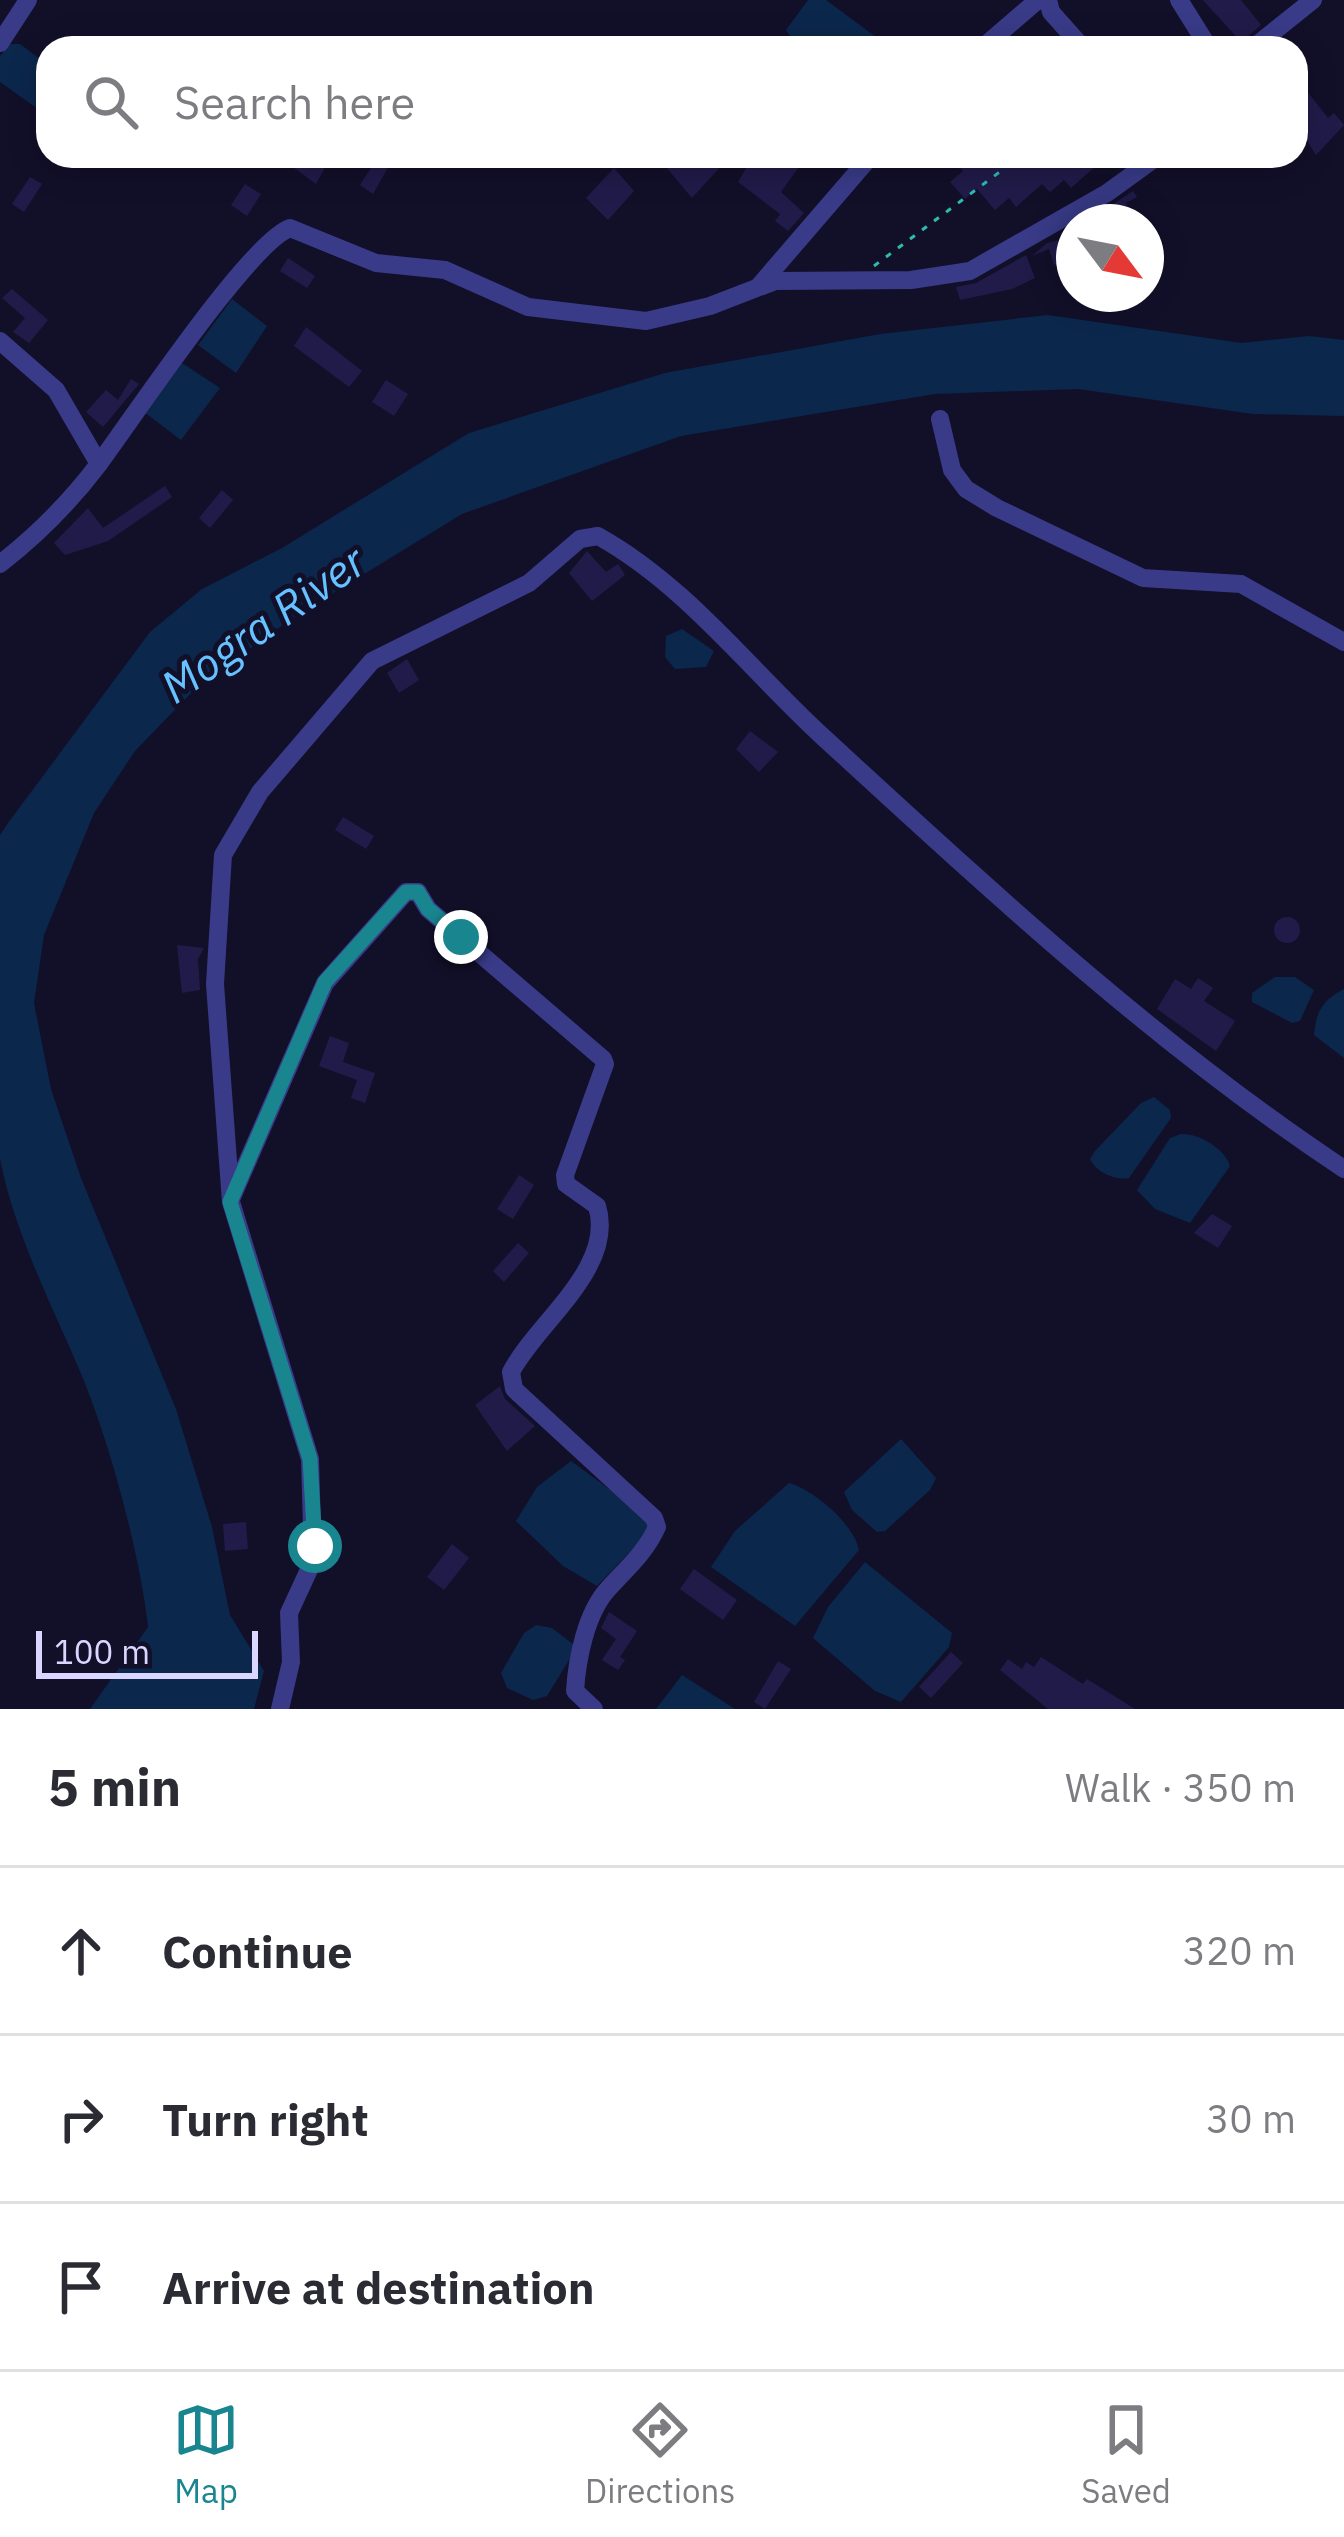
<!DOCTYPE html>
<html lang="en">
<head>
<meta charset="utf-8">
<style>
  body { margin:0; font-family:"IBM Plex Sans",sans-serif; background:#f7f7f7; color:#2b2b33 }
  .compass { position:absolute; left:1056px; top:204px; width:108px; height:108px; border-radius:50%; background:#fff; box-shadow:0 6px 30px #0003; rotate:122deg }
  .scale { position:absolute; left:36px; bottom:30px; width:222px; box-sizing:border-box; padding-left:12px; border:6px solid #d9d7ff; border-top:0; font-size:33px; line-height:42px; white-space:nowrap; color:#d9d7ff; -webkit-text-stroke:9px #120f29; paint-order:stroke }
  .stop { position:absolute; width:36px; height:36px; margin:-27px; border:9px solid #19868f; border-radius:50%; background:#fff }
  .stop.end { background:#19868f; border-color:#fff; box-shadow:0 3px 12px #0008 }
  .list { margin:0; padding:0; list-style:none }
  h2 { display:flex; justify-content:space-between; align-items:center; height:156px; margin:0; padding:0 48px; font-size:51px }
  h2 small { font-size:39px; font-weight:400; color:#7c7c81 }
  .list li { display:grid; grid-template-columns:78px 1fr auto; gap:36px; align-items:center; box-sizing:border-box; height:168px; padding:0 48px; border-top:3px solid #e1e1e2 }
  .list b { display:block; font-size:45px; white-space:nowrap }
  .list em { font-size:39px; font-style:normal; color:#7c7c81 }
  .icon { flex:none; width:66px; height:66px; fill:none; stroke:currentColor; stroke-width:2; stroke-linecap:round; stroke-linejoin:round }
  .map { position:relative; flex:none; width:1344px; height:1709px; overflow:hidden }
  .search { position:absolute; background:#fff; box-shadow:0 6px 30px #0003; left:36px; right:36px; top:36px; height:132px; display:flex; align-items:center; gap:30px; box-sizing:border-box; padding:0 42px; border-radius:36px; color:#7c7c81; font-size:45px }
  .sheet { height:660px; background:#fff }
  nav { display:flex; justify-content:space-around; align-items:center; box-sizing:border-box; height:168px; border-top:3px solid #e1e1e2; background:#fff; font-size:33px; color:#7c7c81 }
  nav a { display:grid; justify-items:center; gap:6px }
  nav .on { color:#19868f }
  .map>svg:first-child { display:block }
  .water { fill:#0b274c }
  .building { fill:#211b4a }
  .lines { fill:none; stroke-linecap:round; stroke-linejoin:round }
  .path { stroke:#2cbeac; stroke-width:3; stroke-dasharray:6 9; stroke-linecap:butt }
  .street { stroke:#393b89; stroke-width:18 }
  .route { stroke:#19868f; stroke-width:15 }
  .labels { text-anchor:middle; stroke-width:10; stroke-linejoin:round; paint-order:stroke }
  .water-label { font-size:45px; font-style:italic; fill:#65c1ff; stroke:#120f29 }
</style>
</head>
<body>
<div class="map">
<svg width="1344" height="1709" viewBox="0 0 1344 1709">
  <rect width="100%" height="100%" fill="#120f29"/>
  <g class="water">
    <path d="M808,0H826L876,37V48H798L786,30Z"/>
    <path d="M10,44H20L48,65V116L0,82V56Z"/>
    <path d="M232,299L267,326L236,373L198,345Z"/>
    <path d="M1048,315L1242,343L1309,336L1344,340V416L1253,414L1078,389L935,394L681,436L462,514L291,619L198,686L135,751L94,813L44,935L34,1003L51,1089L81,1178L176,1409L212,1527L230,1615L264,1671L254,1709H90L148,1627C140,1554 110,1444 82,1376C52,1305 15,1235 0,1159V835L8,823L150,632L202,589L282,548L469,433L665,373L880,334Z"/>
    <path d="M182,363L220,388L181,440L144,412Z"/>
    <path d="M682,629L714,651L706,667L675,669L665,657L666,636Z"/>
    <path d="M1275,977H1295L1314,990L1300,1021L1292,1023L1252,1002V993Z"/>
    <path d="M1344,989V1058L1314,1035C1316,1011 1323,1000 1344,989Z"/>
    <path d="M1154,1097L1170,1110L1171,1118L1129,1178C1115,1181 1096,1172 1090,1159L1095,1151L1141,1103Z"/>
    <path d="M1181,1134C1199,1133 1225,1149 1230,1166L1190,1223L1155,1209L1137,1190L1170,1138Z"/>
    <path d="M901,1439L936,1478L930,1490L885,1531L877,1532L852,1510L844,1492Z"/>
    <path d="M571,1461L639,1511L651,1530L597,1586L563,1566L516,1521L537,1487Z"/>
    <path d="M789,1483C814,1490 853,1523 859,1550L795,1626L711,1567L735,1531Z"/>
    <path d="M865,1562L952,1633L949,1647L901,1702L875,1691L813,1638L828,1607Z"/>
    <path d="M536,1625L552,1628L577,1647L547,1696L533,1700L507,1688L501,1673L524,1633Z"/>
    <path d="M682,1675L735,1709H656Z"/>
  </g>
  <g class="building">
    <path d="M1203,0H1241L1261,25L1241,42Z"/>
    <path d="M1296,77L1328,118L1334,113L1344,125L1316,155L1302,133L1296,139Z"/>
    <path d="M278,156H331L316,184Z"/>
    <path d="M677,156H715L722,165L692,198L666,167Z"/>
    <path d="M753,156L778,165L784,156L803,161L781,192L804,213L788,231L775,221L780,214L738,182Z"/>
    <path d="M951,156H1089L1097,165L1071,188L1064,180L1050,192L1042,184L1016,207L1009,198L995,210L977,189L965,199L950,182L963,171Z"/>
    <path d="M378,157L390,164L373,194L360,185Z"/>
    <path d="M614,168L634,191L608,220L586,198Z"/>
    <path d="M30,177L42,184L24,212L12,204Z"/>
    <path d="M245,184L261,194L247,216L231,205Z"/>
    <path d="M1133,191L1137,197L1126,203L1138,222H1096L1093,217Z"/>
    <path d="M1068,238L1072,250L1062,253L1065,261L1054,265L1049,249L1032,256L1047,243Z"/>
    <path d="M1026,255L1035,278L1012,289L960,300L956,287L976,283Z"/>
    <path d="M288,258L315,276L307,288L280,271Z"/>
    <path d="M12,289L48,320L29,343L13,332L25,318L2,298Z"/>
    <path d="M306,327L362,371L349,387L294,346Z"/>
    <path d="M131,379L139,384L103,427L86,412L106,390L118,400Z"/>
    <path d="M386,380L408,394L394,416L372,402Z"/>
    <path d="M165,486L172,497L108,541L65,555L54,543L88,508L103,528Z"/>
    <path d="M222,490L233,500L210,528L199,518Z"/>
    <path d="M587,551L606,572L618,564L625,575L592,601L569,573Z"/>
    <path d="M407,659L419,680L399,693L387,673Z"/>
    <path d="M750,731L778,752L759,772L736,749Z"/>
    <path d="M343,817L374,836L366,849L335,830Z"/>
    <circle cx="1287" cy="930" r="13"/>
    <path d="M177,945L204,948L198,959L200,990L182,993Z"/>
    <path d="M1198,978L1213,988L1204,1001L1235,1021L1216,1051L1157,1009L1175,979L1191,989Z"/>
    <path d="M330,1036L349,1043L343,1062L375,1073L365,1103L351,1098L357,1080L319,1066Z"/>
    <path d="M519,1175L534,1185L513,1219L497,1209Z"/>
    <path d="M1212,1214L1232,1226L1218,1248L1194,1233Z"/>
    <path d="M518,1243L529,1253L504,1282L493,1271Z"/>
    <path d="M500,1386L505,1399L535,1426L507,1451L475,1405Z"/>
    <path d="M246,1522L248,1549L225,1551L223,1524Z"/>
    <path d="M452,1544L469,1558L444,1590L427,1577Z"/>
    <path d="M694,1569L737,1600L723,1620L680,1589Z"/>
    <path d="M609,1612L637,1631L620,1657L625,1660L618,1670L602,1660L616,1639L601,1628Z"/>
    <path d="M951,1652L963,1663L931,1698L919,1687Z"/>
    <path d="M1041,1657L1083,1684L1087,1679L1135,1709H1048L1000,1670L1008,1659L1022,1669L1026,1662L1034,1667Z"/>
    <path d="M778,1661L791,1669L765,1709L754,1702Z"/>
  </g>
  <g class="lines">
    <path class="path" d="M874,266L1021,156"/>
    <g class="street">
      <path d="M1048,0L1051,12L1083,48"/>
      <path d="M1179,0L1209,48"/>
      <path d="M0,43L28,0"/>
      <path d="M982,48L1038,0"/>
      <path d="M1253,48L1313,0"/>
      <path d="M759,286L871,156"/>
      <path d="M0,341L56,390L99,464"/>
      <path d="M940,419L952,470L966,489L997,508L1143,578L1241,584L1344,642"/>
      <path d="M0,564C37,535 70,502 98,465C131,421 249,243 290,228L376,263L445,270L528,307L646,321L710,306L775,281L911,280L970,271L1107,193L1158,156"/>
      <path d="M232,1197L325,983L406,892H418L428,909L603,1059L605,1064L565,1175L566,1184L597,1206C616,1268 537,1322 511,1372L514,1389L654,1518L657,1527C646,1552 626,1569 608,1589C586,1613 577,1659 575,1691L594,1709"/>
      <path d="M280,1709L291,1662L289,1613L313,1561L310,1459L231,1202L215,984L223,855L260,792L372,661L529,583L580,539L598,536C686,585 749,669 822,736C989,889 1155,1044 1344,1169"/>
    </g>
  </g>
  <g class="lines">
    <path class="route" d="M315,1546L310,1459L230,1202L325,982L406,892H418L428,909L461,937"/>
  </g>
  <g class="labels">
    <g class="water-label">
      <text transform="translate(263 624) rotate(-35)" y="16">Mogra River</text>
    </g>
  </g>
</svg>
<svg class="compass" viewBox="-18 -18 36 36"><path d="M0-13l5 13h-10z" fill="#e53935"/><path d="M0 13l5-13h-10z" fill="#7c7c81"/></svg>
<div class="scale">100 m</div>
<div class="stop" style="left:315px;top:1546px"></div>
<div class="stop end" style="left:461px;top:937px"></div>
<div class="search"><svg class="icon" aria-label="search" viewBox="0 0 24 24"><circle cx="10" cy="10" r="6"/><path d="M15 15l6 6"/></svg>Search here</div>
</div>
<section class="sheet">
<h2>5 min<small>Walk · 350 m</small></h2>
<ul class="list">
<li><svg class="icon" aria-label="ahead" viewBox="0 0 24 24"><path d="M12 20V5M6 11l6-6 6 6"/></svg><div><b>Continue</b></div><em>320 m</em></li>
<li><svg class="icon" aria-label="right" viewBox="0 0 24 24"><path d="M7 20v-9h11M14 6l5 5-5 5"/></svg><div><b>Turn right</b></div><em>30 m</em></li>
<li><svg class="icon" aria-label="arrive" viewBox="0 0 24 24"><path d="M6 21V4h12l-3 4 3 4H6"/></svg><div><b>Arrive at destination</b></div></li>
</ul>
</section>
<nav>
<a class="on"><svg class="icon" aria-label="map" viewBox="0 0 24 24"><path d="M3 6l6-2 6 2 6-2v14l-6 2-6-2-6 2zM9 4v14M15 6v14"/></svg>Map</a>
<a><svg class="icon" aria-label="directions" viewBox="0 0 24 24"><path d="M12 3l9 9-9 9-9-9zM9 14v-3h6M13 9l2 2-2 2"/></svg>Directions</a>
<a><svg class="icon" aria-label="saved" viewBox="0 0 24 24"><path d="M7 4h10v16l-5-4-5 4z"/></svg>Saved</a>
</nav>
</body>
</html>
